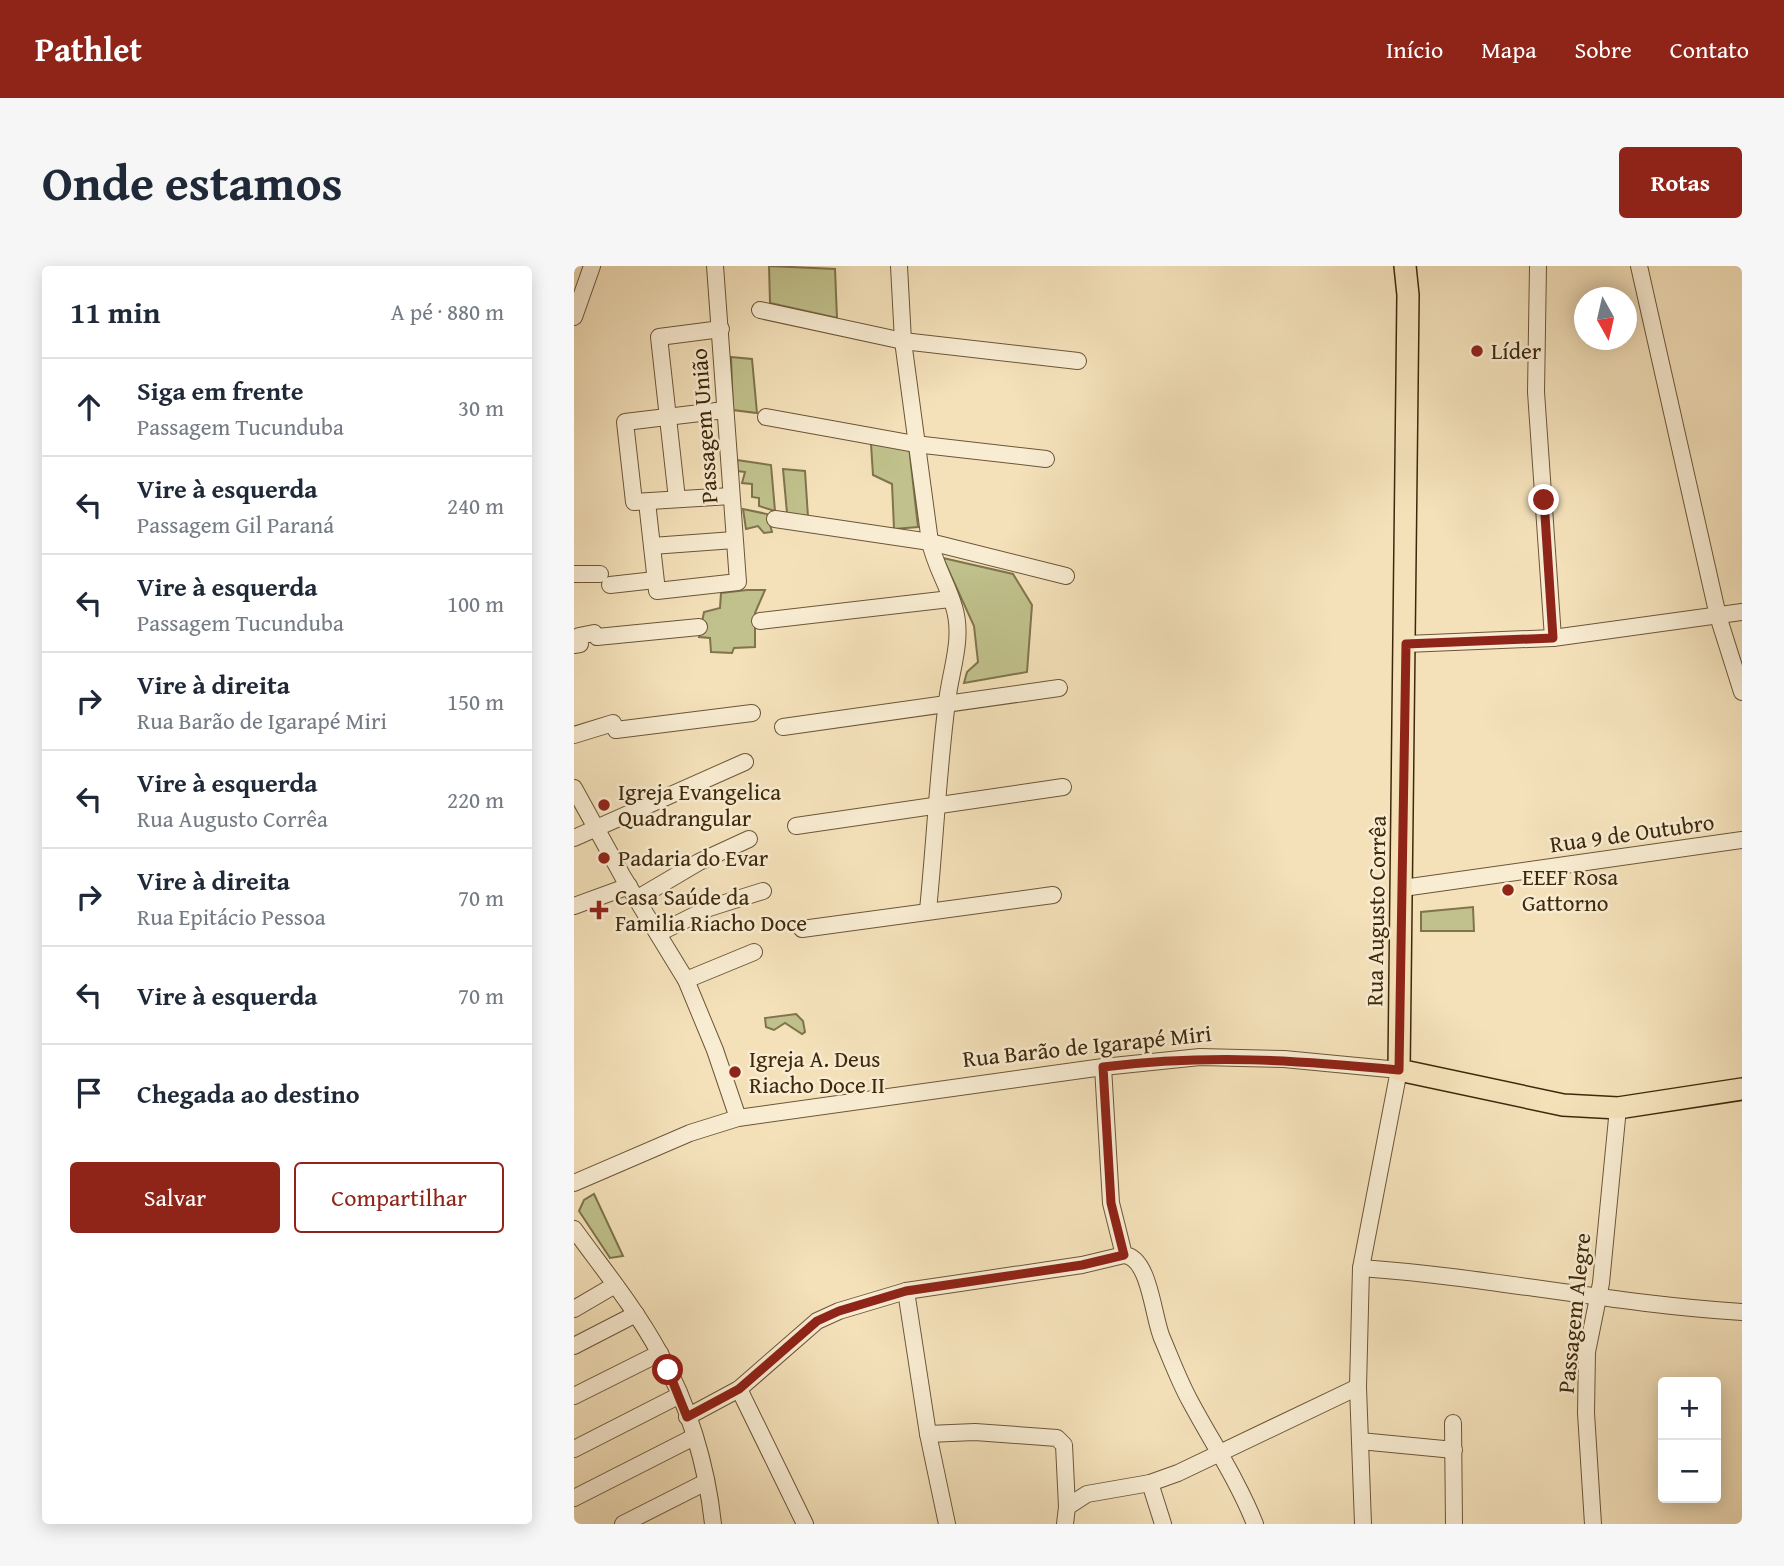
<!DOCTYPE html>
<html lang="pt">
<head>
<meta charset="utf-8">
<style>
  body { margin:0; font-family:"Gentium Book Plus",serif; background:#f6f6f7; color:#1f2937 }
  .controls { position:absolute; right:21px; bottom:21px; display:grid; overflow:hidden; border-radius:7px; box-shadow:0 4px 18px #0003 }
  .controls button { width:63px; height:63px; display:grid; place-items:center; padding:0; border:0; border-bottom:2px solid #e0e1e3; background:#fff; color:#1f2937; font:35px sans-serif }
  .compass { position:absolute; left:1000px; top:21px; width:63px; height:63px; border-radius:50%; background:#fff; box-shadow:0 4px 18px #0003; rotate:172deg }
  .stop { position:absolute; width:21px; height:21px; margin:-16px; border:5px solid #8f2418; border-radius:50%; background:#fff }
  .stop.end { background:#8f2418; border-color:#fff; box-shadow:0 2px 7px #0008 }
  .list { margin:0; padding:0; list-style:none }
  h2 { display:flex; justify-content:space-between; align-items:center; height:91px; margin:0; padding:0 28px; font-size:30px }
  h2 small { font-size:23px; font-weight:400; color:#747a83 }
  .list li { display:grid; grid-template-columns:46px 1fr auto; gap:21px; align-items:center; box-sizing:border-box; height:98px; padding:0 28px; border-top:2px solid #e0e1e3 }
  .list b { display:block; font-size:26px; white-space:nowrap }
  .list p { margin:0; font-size:23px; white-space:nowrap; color:#747a83 }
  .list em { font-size:23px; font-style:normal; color:#747a83 }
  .actions { display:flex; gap:14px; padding:21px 28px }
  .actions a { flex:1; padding:16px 0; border:2px solid #8f2418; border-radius:7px; text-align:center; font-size:24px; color:#8f2418 }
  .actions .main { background:#8f2418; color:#fff }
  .icon { flex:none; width:38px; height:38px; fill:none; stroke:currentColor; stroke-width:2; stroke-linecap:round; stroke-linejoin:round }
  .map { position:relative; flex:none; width:1168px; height:1258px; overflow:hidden; border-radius:7px }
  header { display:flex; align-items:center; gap:42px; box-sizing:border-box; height:98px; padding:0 35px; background:#8f2418; color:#fff }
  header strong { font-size:33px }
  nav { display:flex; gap:38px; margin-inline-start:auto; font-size:24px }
  .intro { display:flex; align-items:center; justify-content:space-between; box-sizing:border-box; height:168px; padding:0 42px }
  h1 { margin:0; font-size:49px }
  .button { padding:18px 32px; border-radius:7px; background:#8f2418; color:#fff; font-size:24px; font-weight:700 }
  main { display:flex; gap:42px; padding:0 42px }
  aside { flex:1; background:#fff; border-radius:7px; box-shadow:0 4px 18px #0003 }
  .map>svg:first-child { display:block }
  .green { fill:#c0c18c; stroke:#7f744c; stroke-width:2 }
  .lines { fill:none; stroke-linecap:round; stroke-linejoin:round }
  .minor-casing { stroke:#6c5637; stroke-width:18 }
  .major-casing { stroke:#3e280b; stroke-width:24 }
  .minor { stroke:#f8ecd2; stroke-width:16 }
  .major { stroke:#f4e1ba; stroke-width:21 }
  .route { stroke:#8f2418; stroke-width:9 }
  .poi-dot { fill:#8f2418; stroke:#f8ecd2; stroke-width:2.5 }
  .labels { text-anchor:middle; stroke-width:5; stroke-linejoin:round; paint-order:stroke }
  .poi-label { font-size:23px; fill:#3e280b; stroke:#f8ecd2; text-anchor:start }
  .street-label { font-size:23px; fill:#3e280b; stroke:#f8ecd2 }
</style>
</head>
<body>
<header>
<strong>Pathlet</strong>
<nav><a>Início</a><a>Mapa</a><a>Sobre</a><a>Contato</a></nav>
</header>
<div class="intro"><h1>Onde estamos</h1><a class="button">Rotas</a></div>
<main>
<aside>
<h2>11 min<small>A pé · 880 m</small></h2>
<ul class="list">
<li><svg class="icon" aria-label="ahead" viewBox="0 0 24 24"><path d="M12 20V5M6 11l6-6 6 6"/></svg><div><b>Siga em frente</b><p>Passagem Tucunduba</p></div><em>30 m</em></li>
<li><svg class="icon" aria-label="left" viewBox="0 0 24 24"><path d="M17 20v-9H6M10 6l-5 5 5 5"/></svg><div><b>Vire à esquerda</b><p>Passagem Gil Paraná</p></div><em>240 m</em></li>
<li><svg class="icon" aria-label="left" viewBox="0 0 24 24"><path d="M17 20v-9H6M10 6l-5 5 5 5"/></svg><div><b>Vire à esquerda</b><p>Passagem Tucunduba</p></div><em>100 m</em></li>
<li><svg class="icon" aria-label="right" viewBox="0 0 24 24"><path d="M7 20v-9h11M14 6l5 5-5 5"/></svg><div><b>Vire à direita</b><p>Rua Barão de Igarapé Miri</p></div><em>150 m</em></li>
<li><svg class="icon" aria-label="left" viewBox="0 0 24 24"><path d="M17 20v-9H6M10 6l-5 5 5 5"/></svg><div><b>Vire à esquerda</b><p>Rua Augusto Corrêa</p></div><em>220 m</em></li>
<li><svg class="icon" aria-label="right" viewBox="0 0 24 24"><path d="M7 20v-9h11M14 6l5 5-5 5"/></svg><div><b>Vire à direita</b><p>Rua Epitácio Pessoa</p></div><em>70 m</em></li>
<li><svg class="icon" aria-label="left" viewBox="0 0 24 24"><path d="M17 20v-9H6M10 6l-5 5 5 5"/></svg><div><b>Vire à esquerda</b></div><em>70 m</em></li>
<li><svg class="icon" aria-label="arrive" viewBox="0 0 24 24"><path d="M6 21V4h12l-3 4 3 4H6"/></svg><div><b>Chegada ao destino</b></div></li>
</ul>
<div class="actions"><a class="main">Salvar</a><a>Compartilhar</a></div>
</aside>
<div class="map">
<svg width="1168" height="1258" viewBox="0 0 1168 1258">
  <rect width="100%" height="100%" fill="#f4e1ba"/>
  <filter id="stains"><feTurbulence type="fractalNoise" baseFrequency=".00286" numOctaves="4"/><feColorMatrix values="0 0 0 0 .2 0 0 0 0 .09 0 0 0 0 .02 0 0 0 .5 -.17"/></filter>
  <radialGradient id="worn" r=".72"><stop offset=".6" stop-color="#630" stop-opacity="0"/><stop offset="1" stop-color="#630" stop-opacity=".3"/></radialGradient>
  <g class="green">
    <path d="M195,0L261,3L263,52L196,37Z"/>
    <path d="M157,91L178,93L183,147L159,144Z"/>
    <path d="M297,178L335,181L344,261L320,263L318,218L299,209Z"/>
    <path d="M163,194L197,199L201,245L185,240V232L178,231V218L168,217L171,206L164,205Z"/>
    <path d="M209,203L231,205L234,251L213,247Z"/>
    <path d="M169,243L193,248L198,266L190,267L184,260L172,263Z"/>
    <path d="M369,292L439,308L458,339L453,406L390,417L393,406L404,396L400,360Z"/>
    <path d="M173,324H191L181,347V381L160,382L158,387L137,386L136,372L125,371L130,346L146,342L147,327Z"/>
    <path d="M899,641L900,665H847V646Z"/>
    <path d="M222,748L229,755L231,766L228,768L211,757L200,764L192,761L191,752Z"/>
    <path d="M20,928L49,990L36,992L5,945L10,934Z"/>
  </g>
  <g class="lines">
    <defs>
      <g id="minor">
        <path d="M325,0L329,75L356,276C361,300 374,319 380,341C390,373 376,406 373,436C364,505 361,575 354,644"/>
        <path d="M964,0L962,126L979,372"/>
        <path d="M1065,0L1144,350L1168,426"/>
        <path d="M186,44L329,75L504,95"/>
        <path d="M0,51L18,0"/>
        <path d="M151,144L51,156L60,236L157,230"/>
        <path d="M192,151L341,178L472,193"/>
        <path d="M103,233L85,71L147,63"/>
        <path d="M73,236L83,325L164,316L141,0"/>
        <path d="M201,253L356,276L492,310"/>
        <path d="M78,280L160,274"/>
        <path d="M0,308H26"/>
        <path d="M36,319L81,314"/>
        <path d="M186,355L376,333"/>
        <path d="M832,378L979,372L1168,346"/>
        <path d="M0,379L6,378L5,370L20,367L23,371L125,361"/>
        <path d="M209,461L485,422"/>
        <path d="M0,469L39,457L42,464L178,447"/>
        <path d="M0,522L49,611L112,714L141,784L164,852"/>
        <path d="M222,560L489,521"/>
        <path d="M0,572L171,496"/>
        <path d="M829,622L1168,574"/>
        <path d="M64,632L125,596L175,573"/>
        <path d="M0,640L55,620"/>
        <path d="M228,663L479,629"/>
        <path d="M85,667L135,642L189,625"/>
        <path d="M112,714L180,686"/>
        <path d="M529,801L537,937L550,989C576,991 579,1052 588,1072C597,1093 605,1115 616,1135C638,1176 664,1215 681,1258"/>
        <path d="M0,917L116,867L164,852L529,801L626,791L710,793L825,804L787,1002L784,1121L789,1258"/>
        <path d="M0,963C29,1003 61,1042 85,1086C114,1136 133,1200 139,1258"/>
        <path d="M787,1002C915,1011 1040,1038 1168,1046"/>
        <path d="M332,1025L354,1168L373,1258"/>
        <path d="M0,1043L41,1019"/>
        <path d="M0,1080L62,1048"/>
        <path d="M165,1123L231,1258"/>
        <path d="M0,1130L86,1087"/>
        <path d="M113,1151L165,1123L243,1055L265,1045L332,1025L508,999L550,989"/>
        <path d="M879,1157L880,1258"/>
        <path d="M354,1168L401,1166L483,1172L490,1179L493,1241"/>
        <path d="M786,1175L880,1184"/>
        <path d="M0,1183L104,1130"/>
        <path d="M576,1217L589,1258"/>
        <path d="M0,1232L120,1171"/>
        <path d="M49,1258L132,1216"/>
        <path d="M491,1258L493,1241L513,1228L576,1217L604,1207L784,1121"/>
        <path d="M1019,1258L1012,1147L1013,1086L1027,1017L1044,842"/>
      </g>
      <path id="major" d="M831,0L834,29L825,804L989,839L1044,842L1168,823"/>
    </defs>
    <use href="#minor" class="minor-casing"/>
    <use href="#major" class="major-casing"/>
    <use href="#minor" class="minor"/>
    <use href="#major" class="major"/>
  </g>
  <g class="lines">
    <path class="route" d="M94,1104L113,1151L165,1123L243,1055L265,1045L332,1025L508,999L550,989L537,937L529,801C635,788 720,794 825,804L832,378L979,372L970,234"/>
  </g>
  <g class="poi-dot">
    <circle cx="903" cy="85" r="7"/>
    <circle cx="30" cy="539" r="7"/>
    <circle cx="30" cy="592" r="7"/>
    <circle cx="934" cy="624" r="7"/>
    <path d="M21.5 633.5h7v7h7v7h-7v7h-7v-7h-7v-7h7z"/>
    <circle cx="161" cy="806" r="7"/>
  </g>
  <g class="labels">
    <g class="poi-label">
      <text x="917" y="93">Líder</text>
      <text x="44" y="534">Igreja Evangelica<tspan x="44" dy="26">Quadrangular</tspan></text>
      <text x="44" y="600">Padaria do Evar</text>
      <text x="948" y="619">EEEF Rosa<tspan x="948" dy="26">Gattorno</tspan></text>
      <text x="41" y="639">Casa Saúde da<tspan x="41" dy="26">Familia Riacho Doce</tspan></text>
      <text x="175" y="801">Igreja A. Deus<tspan x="175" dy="26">Riacho Doce II</tspan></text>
    </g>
    <g class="street-label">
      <text transform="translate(130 160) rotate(-94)" y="8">Passagem União</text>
      <text transform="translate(1058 567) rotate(-8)" y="8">Rua 9 de Outubro</text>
      <text transform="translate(802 645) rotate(-89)" y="8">Rua Augusto Corrêa</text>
      <text transform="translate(513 780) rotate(-6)" y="8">Rua Barão de Igarapé Miri</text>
      <text transform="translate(1000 1047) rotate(-84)" y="8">Passagem Alegre</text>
    </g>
  </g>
  <rect width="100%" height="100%" filter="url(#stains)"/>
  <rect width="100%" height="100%" fill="url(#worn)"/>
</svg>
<div class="controls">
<button>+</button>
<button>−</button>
</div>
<svg class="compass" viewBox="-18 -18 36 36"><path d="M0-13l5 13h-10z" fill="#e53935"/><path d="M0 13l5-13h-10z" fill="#747a83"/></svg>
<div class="stop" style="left:94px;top:1104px"></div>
<div class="stop end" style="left:970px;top:234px"></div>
</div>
</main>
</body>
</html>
